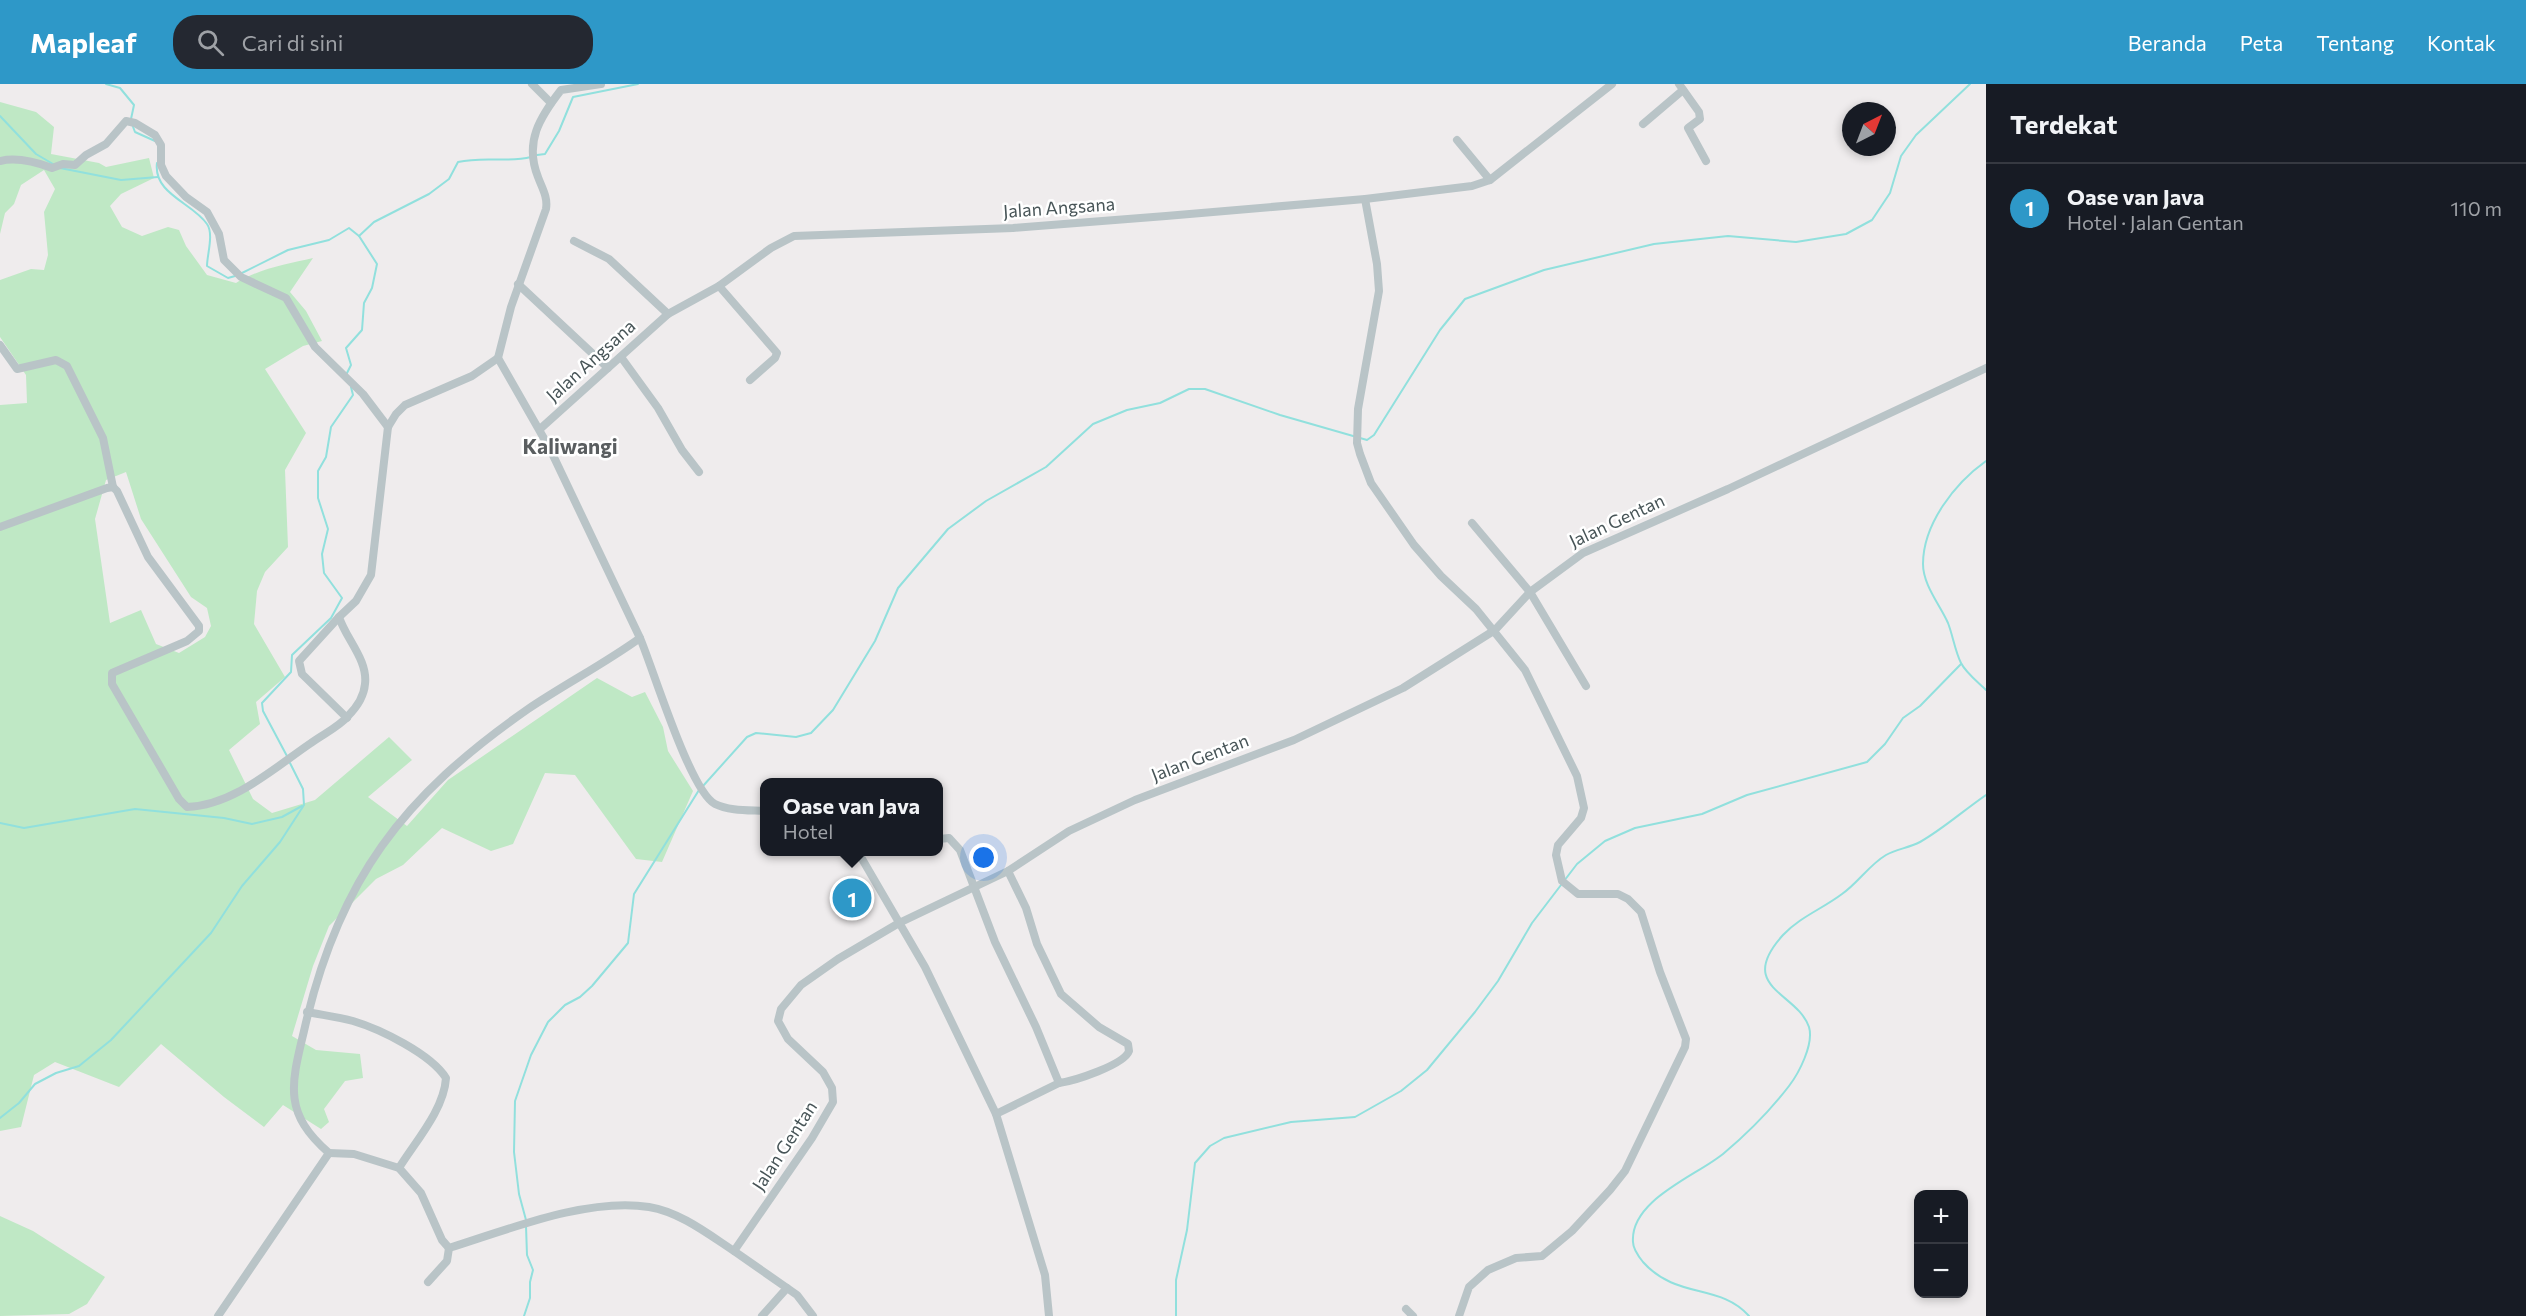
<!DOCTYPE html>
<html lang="id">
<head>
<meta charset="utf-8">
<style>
  body { margin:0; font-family:Commissioner,sans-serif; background:#242831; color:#f1f3f6 }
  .controls { position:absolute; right:18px; bottom:18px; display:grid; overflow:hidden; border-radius:12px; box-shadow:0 3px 9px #0003 }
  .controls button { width:54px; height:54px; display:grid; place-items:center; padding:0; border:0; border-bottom:2px solid #363941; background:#171b24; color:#f1f3f6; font:30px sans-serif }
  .compass { position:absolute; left:1842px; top:18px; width:54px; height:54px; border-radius:50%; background:#171b24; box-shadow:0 3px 9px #0003; rotate:42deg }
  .you { position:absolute; left:984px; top:774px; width:21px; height:21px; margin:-15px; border:4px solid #fff; border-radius:50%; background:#1a73e8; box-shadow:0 0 0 9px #1a73e833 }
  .badge { display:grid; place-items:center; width:39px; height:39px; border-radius:50%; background:#2e98c8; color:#fff; font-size:20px; font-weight:700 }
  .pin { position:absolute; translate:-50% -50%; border:3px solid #fff; box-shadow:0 2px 6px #0006 }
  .popup { position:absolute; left:760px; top:694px; width:183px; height:78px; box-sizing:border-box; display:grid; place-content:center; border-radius:12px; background:#171b24; filter:drop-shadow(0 2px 4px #0005); font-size:20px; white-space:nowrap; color:#9ea1a6 }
  .popup b { font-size:22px; color:#f1f3f6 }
  .popup::after { content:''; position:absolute; left:50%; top:100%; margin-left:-12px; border:12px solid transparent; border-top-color:#171b24 }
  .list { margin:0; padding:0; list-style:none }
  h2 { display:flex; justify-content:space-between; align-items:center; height:78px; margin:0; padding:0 24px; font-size:26px }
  h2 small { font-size:20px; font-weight:400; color:#9ea1a6 }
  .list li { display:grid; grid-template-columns:39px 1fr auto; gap:18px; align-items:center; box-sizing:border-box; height:90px; padding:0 24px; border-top:2px solid #363941 }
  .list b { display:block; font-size:22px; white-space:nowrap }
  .list p { margin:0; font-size:20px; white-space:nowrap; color:#9ea1a6 }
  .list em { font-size:20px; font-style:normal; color:#9ea1a6 }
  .icon { flex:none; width:33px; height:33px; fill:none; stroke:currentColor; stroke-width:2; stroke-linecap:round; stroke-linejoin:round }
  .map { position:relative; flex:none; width:1986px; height:1232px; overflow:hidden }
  header { display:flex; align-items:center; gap:36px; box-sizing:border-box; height:84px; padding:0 30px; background:#2e98c8; color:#fff }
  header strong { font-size:28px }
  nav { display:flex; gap:33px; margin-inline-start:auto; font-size:21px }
  .search { width:420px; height:54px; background:#242831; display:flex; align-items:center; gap:15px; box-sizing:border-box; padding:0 21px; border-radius:24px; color:#9ea1a6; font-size:22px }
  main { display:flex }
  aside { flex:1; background:#171b24 }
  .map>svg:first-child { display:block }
  .green { fill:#bfe8c5; fill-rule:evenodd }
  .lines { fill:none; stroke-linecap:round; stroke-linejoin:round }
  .stream { stroke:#91e0dd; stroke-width:2 }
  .minor { stroke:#b9c4c7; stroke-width:8 }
  .labels { text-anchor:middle; stroke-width:5; stroke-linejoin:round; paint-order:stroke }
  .street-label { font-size:18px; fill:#475457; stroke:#fff }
  .quarter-label { font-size:21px; font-weight:bold; fill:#5a5e60; stroke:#fff }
</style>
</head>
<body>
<header>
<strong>Mapleaf</strong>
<div class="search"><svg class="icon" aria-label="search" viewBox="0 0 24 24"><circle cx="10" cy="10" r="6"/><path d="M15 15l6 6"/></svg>Cari di sini</div>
<nav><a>Beranda</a><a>Peta</a><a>Tentang</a><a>Kontak</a></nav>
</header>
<main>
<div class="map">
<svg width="1986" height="1232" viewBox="0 0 1986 1232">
  <rect width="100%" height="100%" fill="#efeced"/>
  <g class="green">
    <path d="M0,18L36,28L54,43L51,70L99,79L106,83L149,74L154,94L121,110L110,122L122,143L142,152L168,143L179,146L186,162L207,191L236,199C258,185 287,180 313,174L290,208L306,227L322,257L303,262L265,285L306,349L285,386L288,463L265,488L257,507L254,540L285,593L256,618L260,640L229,666L253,715L272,729L315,716L389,653L412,676L368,713L407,742L448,696L597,594L632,613L645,608L663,643L668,667L693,707L662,778L636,775L575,691L545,689L513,760L491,767L442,744L403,781L376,795L329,842L313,882L292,952L316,966L360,970L363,994L345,997L324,1025L329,1038L321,1045L283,1021L264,1043L224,1013L161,960L119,1003L55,978L34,991L21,1043L0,1047V321L27,319L26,291L0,253V196L31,185L44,186L48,171L44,128L55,105L44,86L21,101L14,120L5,129L0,150ZM126,388L141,435L191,513L207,524L211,542L205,553L179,569L156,560L141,526L110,539L95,435L106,396Z"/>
    <path d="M0,1132L33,1147L105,1193L87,1220L69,1230L0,1232Z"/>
  </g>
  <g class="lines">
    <g class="stream">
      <path d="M106,0L120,4L134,21L131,35"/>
      <path d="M0,32L36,70L53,80"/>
      <path d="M132,40L135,48L155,57"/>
      <path d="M537,71L545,70L559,47L573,13L638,0"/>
      <path d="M157,79C153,110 193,119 207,140C214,150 207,171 207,182L228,194L235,192"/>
      <path d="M60,84L121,96L158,93"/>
      <path d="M240,190L288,166L329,156L349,144L359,152L374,138L429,110L449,95L458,78C484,72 507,79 531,73"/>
      <path d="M347,289L351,281L346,264L362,246L364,219L372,204L377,180L359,152"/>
      <path d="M1986,377C1955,399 1923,440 1923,480C1923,501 1940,521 1948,539C1953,552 1955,567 1961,579C1966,589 1978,598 1986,606"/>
      <path d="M288,674L263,627L262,619L291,588L292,571L331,534L342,514L324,489L322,470L328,445L318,414V387L326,373L331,343L353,311L351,303"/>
      <path d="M703,702L747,653L756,649L796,653L811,649L833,626L875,557L898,504L948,445L986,417L1046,383L1093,340L1127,326L1160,319L1189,305H1205L1280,331L1367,356L1374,351L1440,246L1465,215L1544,186L1654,160L1728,152L1796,158L1846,150L1872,136L1890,109L1901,72L1916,51L1970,0"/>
      <path d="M0,739L24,744L135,725L224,734L252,740L282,733L302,722"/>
      <path d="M0,1034L19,1019L35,1000L56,989L79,982L111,956L211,849L242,802L280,758L304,721L303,705L290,679"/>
      <path d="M526,1136L519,1110L514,1068L515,1017L531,971L548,938L565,921L580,913L592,902L628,859L634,810L699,706"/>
      <path d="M524,1232L530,1214V1198L533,1186L527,1171L526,1142"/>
      <path d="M1176,1232V1196L1187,1146L1195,1079L1210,1062L1224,1054L1291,1038L1355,1033L1401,1007L1427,986L1475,928L1498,897L1532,839L1577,780L1605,757L1635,744L1702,730L1747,711L1867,678L1885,660L1903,634L1920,622L1961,580"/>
      <path d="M1749,1232C1720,1199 1677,1216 1643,1178C1639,1173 1633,1165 1633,1158C1630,1116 1696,1092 1723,1070C1748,1049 1769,1028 1789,1002C1799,989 1814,960 1809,943C1797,908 1735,904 1783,851C1800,833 1822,825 1842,810C1858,799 1869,781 1886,771C1896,765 1909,764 1920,758C1943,745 1964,726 1986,711"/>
    </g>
    <g class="minor">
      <path d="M532,0L551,19"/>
      <path d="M1679,0L1699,28L1700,35L1688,44L1706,77"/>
      <path d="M1643,40L1683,6"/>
      <path d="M1457,56L1490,96"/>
      <path d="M0,77C17,73 36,78 52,84L63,80L75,81L86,71L106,60L126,37L135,39L155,51L161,61V81L166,92L186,113L207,128L219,150L224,176L241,193L286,214L315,263L363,310L388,343"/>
      <path d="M1365,115L1377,180L1379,207L1358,325L1357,359L1360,370L1371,399L1414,461L1441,492L1476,525L1525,586L1577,692L1584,724L1581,734L1558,761L1556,771L1562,797L1578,810H1618L1628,815L1641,828L1660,888L1686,955L1685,963L1625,1087L1610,1106L1572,1147L1542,1172L1516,1174L1488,1186L1469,1203L1459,1232"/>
      <path d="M574,157L609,175L668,230"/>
      <path d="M518,200L608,284"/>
      <path d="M719,202L777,269L775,274L750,296"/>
      <path d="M0,261L17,285L56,276L67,282L103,354L113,403"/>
      <path d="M621,273L658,324L682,366L699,388"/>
      <path d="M540,345L668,230L719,202L771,164L794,152L1013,144L1166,132L1365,115L1472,102L1490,96L1612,0"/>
      <path d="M1472,439L1530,508L1586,602"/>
      <path d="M0,443L107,404L113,403L117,407L148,473L199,542V547L187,557L112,589V600L179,715L187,723C234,721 274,684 311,659C323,650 339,643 348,632C356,624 364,612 365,600C368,576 346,555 339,533L356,517L371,491L388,343L396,330L405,321L472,292L498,274"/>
      <path d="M339,533L299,577L302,590L347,634"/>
      <path d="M640,554C653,584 690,707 715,720C729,727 750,726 765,727"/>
      <path d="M939,755L949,754L960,766L995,858L1036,943L1059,999C1074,997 1124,981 1129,967L1128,960L1099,943L1061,910L1037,860L1026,824L1008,787"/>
      <path d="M858,768L925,883L996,1030L1045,1191L1049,1232"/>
      <path d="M307,928C322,931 338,933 353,937C380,945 431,970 446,994C444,1026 415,1058 399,1084"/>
      <path d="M996,1030L1059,999"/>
      <path d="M329,1069L354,1070L399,1084L421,1109L442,1156L449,1164C507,1146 588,1113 649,1123C680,1128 708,1150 734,1167"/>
      <path d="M428,1198L447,1177L449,1164"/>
      <path d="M787,1204L797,1211L813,1232"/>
      <path d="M1406,1225L1413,1232"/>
      <path d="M218,1232L329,1069C283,1029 291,1001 304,947C338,796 403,712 528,625C565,600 604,580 640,554L550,365L498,274L511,223L546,125C548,113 542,104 538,93C524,58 540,33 561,6L601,0"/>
      <path d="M762,1232L787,1204L734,1167L812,1054L833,1018L832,1004L823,988L788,955L778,937L781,925L801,901L838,875L899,839L1008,787L1069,747L1135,716L1294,656L1403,604L1495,546L1530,508L1583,469L1728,405L1986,284"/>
    </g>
  </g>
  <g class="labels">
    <g class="street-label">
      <text transform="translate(1059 124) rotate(-4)" y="6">Jalan Angsana</text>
      <text transform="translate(591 277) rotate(-42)" y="6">Jalan Angsana</text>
      <text transform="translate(1617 437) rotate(-25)" y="6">Jalan Gentan</text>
      <text transform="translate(1200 674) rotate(-21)" y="6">Jalan Gentan</text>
      <text transform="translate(785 1062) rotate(-57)" y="6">Jalan Gentan</text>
    </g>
    <g class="quarter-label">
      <text x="570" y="370">Kaliwangi</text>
    </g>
  </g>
</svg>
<div class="controls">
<button>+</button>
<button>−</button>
</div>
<svg class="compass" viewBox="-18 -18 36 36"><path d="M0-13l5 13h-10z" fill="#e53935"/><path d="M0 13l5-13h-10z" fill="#9ea1a6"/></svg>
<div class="you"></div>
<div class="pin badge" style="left:852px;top:814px">1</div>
<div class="popup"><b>Oase van Java</b>Hotel</div>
</div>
<aside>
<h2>Terdekat<small></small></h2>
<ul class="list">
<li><span class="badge">1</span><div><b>Oase van Java</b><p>Hotel · Jalan Gentan</p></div><em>110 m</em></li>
</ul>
</aside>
</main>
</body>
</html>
